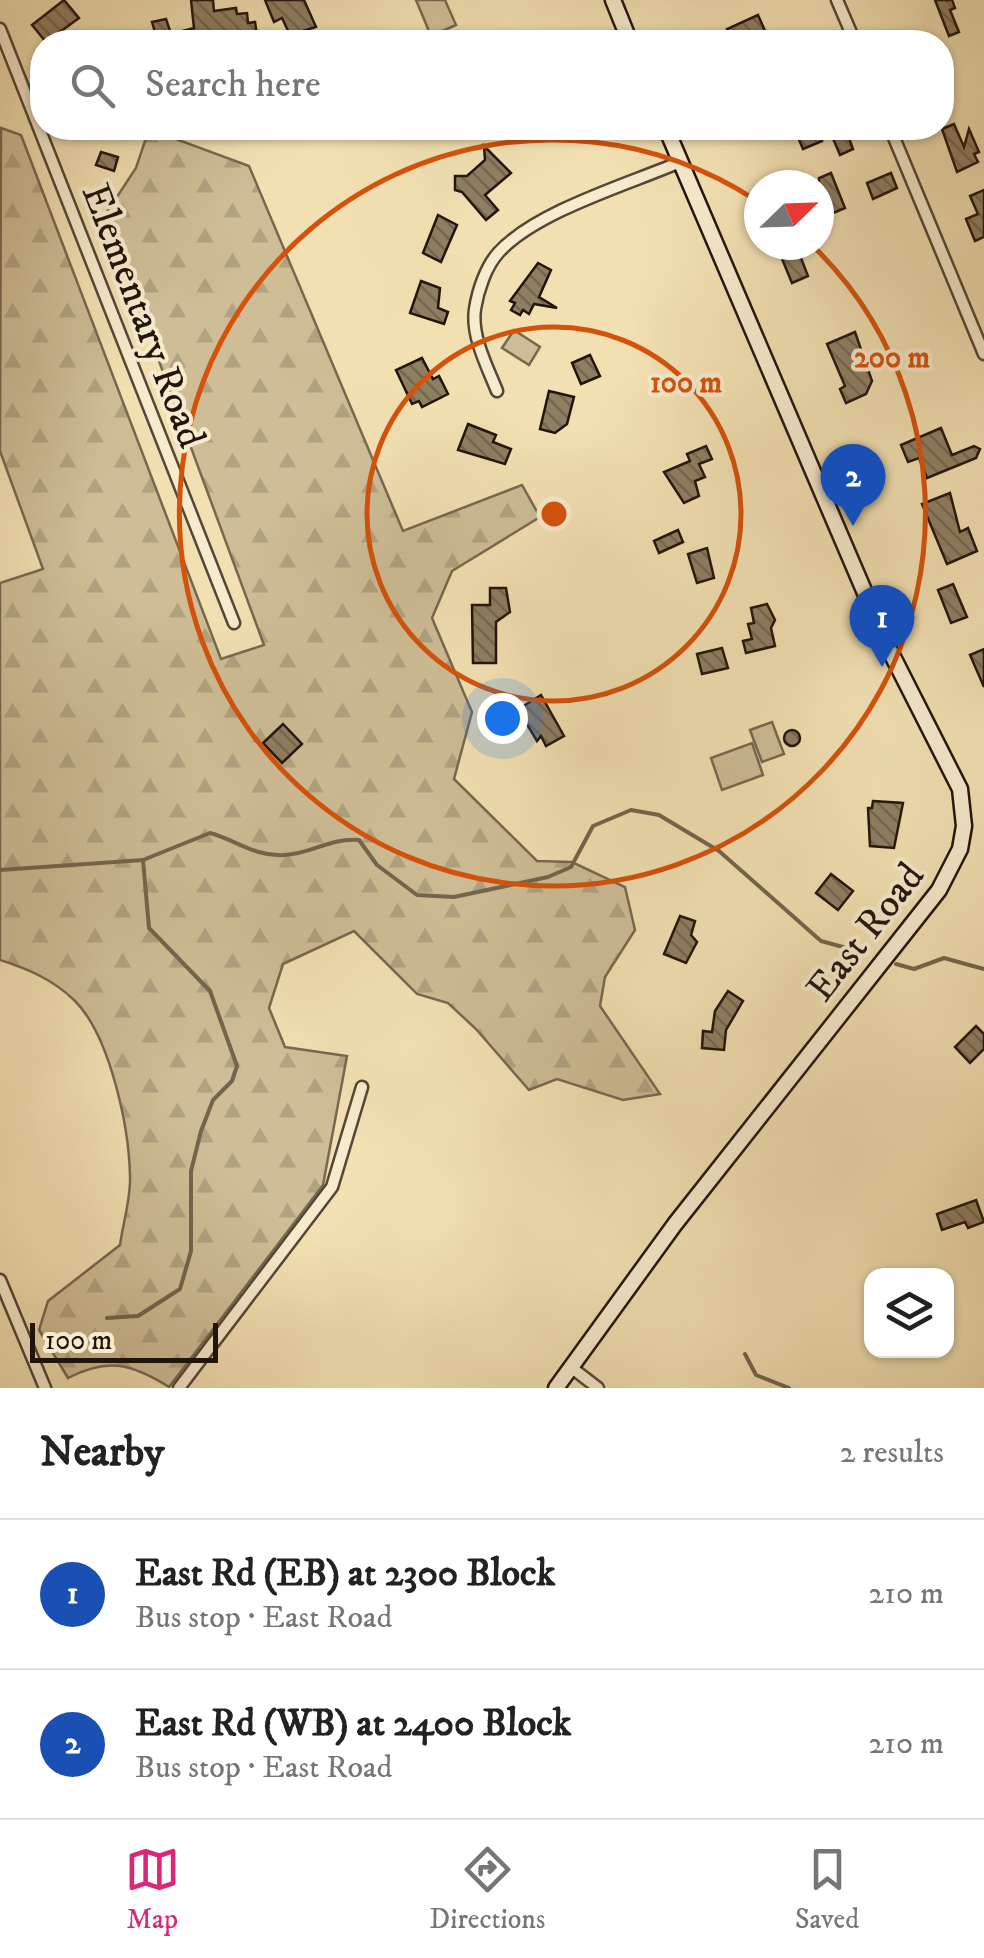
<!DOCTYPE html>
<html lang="en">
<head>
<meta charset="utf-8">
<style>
  body { margin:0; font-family:"IM FELL DW Pica",serif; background:#f6f6f6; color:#222 }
  .controls { position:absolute; right:30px; bottom:30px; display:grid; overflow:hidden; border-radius:20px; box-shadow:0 2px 8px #0004 }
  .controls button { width:90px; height:90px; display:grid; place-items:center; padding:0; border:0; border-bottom:2px solid #e0e0e0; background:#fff; color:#222; font:50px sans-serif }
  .compass { position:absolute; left:744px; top:170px; width:90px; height:90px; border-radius:50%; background:#fff; box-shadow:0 2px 8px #0004; rotate:67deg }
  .scale { position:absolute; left:30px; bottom:25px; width:188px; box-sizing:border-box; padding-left:10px; border:5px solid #21140b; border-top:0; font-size:28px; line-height:35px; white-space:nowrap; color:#21140b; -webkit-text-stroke:8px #f7ebcd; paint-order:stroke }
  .you { position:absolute; left:502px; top:718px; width:35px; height:35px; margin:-25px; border:8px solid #fff; border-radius:50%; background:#1a73e8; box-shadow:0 0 0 15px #1a73e833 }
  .badge { display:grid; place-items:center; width:65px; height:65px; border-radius:50%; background:#db2777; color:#fff; font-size:32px; font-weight:700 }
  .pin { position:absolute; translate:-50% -82px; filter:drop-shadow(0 2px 5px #0008) }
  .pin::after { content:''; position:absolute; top:52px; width:35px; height:30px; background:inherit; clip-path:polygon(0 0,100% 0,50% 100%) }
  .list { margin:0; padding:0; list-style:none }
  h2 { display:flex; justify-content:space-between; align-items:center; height:130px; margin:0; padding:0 40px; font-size:42px }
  h2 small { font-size:32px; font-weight:400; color:#767676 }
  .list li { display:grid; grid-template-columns:65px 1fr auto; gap:30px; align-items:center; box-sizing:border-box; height:150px; padding:0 40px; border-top:2px solid #e0e0e0 }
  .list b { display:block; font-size:38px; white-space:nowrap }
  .list p { margin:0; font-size:32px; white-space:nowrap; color:#767676 }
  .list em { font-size:32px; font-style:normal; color:#767676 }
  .icon { flex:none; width:55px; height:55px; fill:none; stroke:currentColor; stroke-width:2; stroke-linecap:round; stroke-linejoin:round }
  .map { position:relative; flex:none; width:984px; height:1388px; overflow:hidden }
  .search { position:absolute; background:#fff; box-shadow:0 2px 8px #0004; left:30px; right:30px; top:30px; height:110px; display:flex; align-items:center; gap:25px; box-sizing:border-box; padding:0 35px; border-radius:40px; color:#767676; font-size:38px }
  .sheet { height:430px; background:#fff }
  nav { display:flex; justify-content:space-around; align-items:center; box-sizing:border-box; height:140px; border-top:2px solid #e0e0e0; background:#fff; font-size:28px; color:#767676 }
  nav a { display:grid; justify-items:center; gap:5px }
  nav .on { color:#db2777 }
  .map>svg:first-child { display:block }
  .grass { fill:#cebd96; stroke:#786850; stroke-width:2.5 }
  .forest { fill:url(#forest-firs); stroke:#786850; stroke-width:2.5 }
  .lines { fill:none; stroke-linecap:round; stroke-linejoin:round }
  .stream { stroke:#74654d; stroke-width:4 }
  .building { fill:url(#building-back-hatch); stroke:#21140b; stroke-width:2.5 }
  .street-casing { stroke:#554735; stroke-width:15 }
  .secondary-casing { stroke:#21140b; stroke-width:19 }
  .street { stroke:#f7ebcd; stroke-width:10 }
  .secondary { stroke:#f7ebcd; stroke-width:14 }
  .ring { fill:none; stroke:#d4520c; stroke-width:5 }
  .labels { text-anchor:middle; stroke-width:8; stroke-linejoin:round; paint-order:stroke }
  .street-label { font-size:40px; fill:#21140b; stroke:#f7ebcd }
  .centre { fill:#d4520c; stroke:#f7ebcd; stroke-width:5 }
  .ring-label { font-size:30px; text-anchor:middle; font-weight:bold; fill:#d4520c; stroke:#f7ebcd; stroke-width:8; stroke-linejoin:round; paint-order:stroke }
</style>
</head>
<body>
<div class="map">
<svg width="984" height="1388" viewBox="0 0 984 1388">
  <defs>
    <pattern id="forest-firs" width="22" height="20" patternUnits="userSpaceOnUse" patternTransform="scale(2.5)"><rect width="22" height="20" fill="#cebd96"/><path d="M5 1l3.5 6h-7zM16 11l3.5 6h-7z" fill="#b1a280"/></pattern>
    <pattern id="building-back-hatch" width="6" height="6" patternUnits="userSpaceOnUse" patternTransform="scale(2.5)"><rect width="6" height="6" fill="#8e7e62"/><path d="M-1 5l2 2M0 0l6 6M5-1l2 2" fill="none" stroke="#74664f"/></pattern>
  </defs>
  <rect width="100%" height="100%" fill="#f2e0b2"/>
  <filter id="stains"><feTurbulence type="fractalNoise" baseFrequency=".002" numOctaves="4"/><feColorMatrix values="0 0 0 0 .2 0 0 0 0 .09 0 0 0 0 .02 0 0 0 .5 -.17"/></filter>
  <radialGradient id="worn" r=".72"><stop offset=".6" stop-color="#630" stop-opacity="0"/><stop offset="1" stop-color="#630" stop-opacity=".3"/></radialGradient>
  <g class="grass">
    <path d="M416,0H445L456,25L431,36Z"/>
    <path d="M514,330L540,347L529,365L502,348Z"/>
    <path d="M772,722L784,754L762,762L750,730Z"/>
    <path d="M752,743L763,775L722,790L711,758Z"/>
  </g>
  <path class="forest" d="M1,128L21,135L221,659L264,645L105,215L136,168L149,129L249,166L403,531L522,485L540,517L452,571L432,618L472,712L454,779L537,861L572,862L625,887L635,930L605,977L600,1006L660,1094L623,1100L557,1079L529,1090L476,1029L448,1003L417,994L354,931L283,964L269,1008L285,1047L347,1056L323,1185L169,1387C132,1364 109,1357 68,1378L39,1330L48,1301L120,1245C123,1223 131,1198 130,1176C129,1127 110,1035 74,1000C52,979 28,969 0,960V583L43,569L0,451Z"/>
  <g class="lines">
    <g class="stream">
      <path d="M0,870L143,860L210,833C236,840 255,857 284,855C313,854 327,838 359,840L377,865L417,895L454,897L548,877L571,867L593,826L631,810L659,815L719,851L821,941L865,953"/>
      <path d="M896,964L914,969L944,958L984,969"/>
      <path d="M107,1318L138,1316L180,1289L191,1251V1171L201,1131L213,1100L232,1081L237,1066L210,991L149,928L143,860"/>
      <path d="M745,1354L756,1375L789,1388"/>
    </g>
  </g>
  <g class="building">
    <path d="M64,0L79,18L46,42L32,25Z"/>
    <path d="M191,0H213L214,11L236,8L237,14L247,13L248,23L255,22L258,42H237V38L154,42L157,39L152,22L166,19L170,31L175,33L194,28Z"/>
    <path d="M265,0H304L316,27L290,35L282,18L274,22Z"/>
    <path d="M935,0H952L955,8L950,10L959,32L949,36Z"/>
    <path d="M758,15L770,42H733L727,29Z"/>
    <path d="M954,124L964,147L969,129L979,152L974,154L978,162L957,172L942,129Z"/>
    <path d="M794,128H816L822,141L803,149Z"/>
    <path d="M846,130L853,149L840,155L832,136Z"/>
    <path d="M484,146L511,173L485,195L498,210L486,220L462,192L455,190V176H467L485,160Z"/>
    <path d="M101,152L118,157L114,171L96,165Z"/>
    <path d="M831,173L845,208L819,219V178Z"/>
    <path d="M891,173L897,188L873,199L867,183Z"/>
    <path d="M984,190V237L975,241L966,219L978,214L970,196Z"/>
    <path d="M438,215L457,225L441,262L423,253Z"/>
    <path d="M796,245L808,276L792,283L778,249Z"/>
    <path d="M538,263L551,270L539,297L557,308L534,304L529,314L523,310L520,315L511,310L515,303L510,301Z"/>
    <path d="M421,281L440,288L438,308L448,312L444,324L410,313Z"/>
    <path d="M855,332L872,381L866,394L846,403L840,389L845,386L827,344Z"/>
    <path d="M590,355L600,376L581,384L572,363Z"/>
    <path d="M422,358L433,379L439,376L448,394L422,407L419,401L412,404L396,370Z"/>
    <path d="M549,391L574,397L567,424L555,433L540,429Z"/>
    <path d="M468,424L496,435L493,442L511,449L505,464L458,450Z"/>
    <path d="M941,428L952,455L974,446L980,449L976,458L927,478L919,458L908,462L901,445Z"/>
    <path d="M706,446L712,459L699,464L705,477L695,481L699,496L684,503L664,472L690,461L687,454Z"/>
    <path d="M950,493L960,532L968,528L977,551L947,564L922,504Z"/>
    <path d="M678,530L683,542L659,553L654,541Z"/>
    <path d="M707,548L714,578L697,583L688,554Z"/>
    <path d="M953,584L967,617L951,623L938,590Z"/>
    <path d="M490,588H506L510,612L496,622V663H473L472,605H490Z"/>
    <path d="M767,604L775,620L771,628L775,646L746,653L743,641L752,639L748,624L754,623L751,608Z"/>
    <path d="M722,648L728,668L702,674L697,654Z"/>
    <path d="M984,649V687L970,655Z"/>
    <path d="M541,695L564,736L546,746L541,736L537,741L525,721L510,731L503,719Z"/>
    <path d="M283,724L302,744L282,763L263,743Z"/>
    <circle cx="792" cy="738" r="8"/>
    <path d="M873,801L903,803L894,848L870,846L868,808H872Z"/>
    <path d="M831,874L853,891L838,910L816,893Z"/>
    <path d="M680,916L695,921L691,935L697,942L686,963L664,954Z"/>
    <path d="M728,991L743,1001L726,1030L724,1050L702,1048L703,1031L712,1032L715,1011Z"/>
    <path d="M976,1026L984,1034V1049L970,1063L955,1047Z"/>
    <path d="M976,1200L984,1222L968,1228L965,1222L942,1230L937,1214Z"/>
  </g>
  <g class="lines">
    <defs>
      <g id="street">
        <path d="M837,0L855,42"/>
        <path d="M0,29L234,623"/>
        <path d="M890,128L984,354"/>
        <path d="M497,391C487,366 471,336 475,309C478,290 486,266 499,252C537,211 629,184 680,162"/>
        <path d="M0,1280L45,1388"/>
        <path d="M572,1368L598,1388"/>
        <path d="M179,1388L332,1187L362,1087"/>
      </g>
      <g id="secondary">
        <path d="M613,0L630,42"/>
        <path d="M556,1388L675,1224L939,890L960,849L964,826L960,789L889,649L666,128"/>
      </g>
    </defs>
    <use href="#street" class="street-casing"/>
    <use href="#secondary" class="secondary-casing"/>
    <use href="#street" class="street"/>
    <use href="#secondary" class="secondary"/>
  </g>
  <g class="ring">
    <circle cx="554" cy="514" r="187"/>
    <path d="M813 246A373 373 0 1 1 757 201"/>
  </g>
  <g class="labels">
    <g class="street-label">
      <text transform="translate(145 315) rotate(69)" y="14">Elementary Road</text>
      <text transform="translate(864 931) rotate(-52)" y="14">East Road</text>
    </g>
  </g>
  <circle cx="554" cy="514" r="15" class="centre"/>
  <g class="ring-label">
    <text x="892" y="367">200 m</text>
    <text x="686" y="392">100 m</text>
  </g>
  <rect width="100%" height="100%" filter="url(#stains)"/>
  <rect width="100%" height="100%" fill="url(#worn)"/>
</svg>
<div class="controls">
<button><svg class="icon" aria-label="layers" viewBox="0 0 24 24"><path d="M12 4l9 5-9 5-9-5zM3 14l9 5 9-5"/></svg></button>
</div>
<svg class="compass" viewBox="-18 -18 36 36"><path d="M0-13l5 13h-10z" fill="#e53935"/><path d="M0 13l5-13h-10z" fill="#767676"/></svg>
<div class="scale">100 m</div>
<div class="you"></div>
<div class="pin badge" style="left:882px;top:667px;background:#1a4fb4">1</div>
<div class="pin badge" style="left:853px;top:526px;background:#1a4fb4">2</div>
<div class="search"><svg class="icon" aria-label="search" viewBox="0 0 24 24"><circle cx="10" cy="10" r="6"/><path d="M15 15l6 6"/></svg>Search here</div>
</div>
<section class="sheet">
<h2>Nearby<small>2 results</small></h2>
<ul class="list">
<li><span class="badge" style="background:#1a4fb4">1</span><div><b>East Rd (EB) at 2300 Block</b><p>Bus stop · East Road</p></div><em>210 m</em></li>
<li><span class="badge" style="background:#1a4fb4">2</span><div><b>East Rd (WB) at 2400 Block</b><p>Bus stop · East Road</p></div><em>210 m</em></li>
</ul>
</section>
<nav>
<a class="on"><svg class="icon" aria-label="map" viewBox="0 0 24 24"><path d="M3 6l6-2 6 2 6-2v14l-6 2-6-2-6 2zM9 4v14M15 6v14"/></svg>Map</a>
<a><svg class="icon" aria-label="directions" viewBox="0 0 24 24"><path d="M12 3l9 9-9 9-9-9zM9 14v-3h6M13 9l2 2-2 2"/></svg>Directions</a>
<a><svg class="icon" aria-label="saved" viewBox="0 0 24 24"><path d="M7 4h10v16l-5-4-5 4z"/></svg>Saved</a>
</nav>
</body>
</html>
